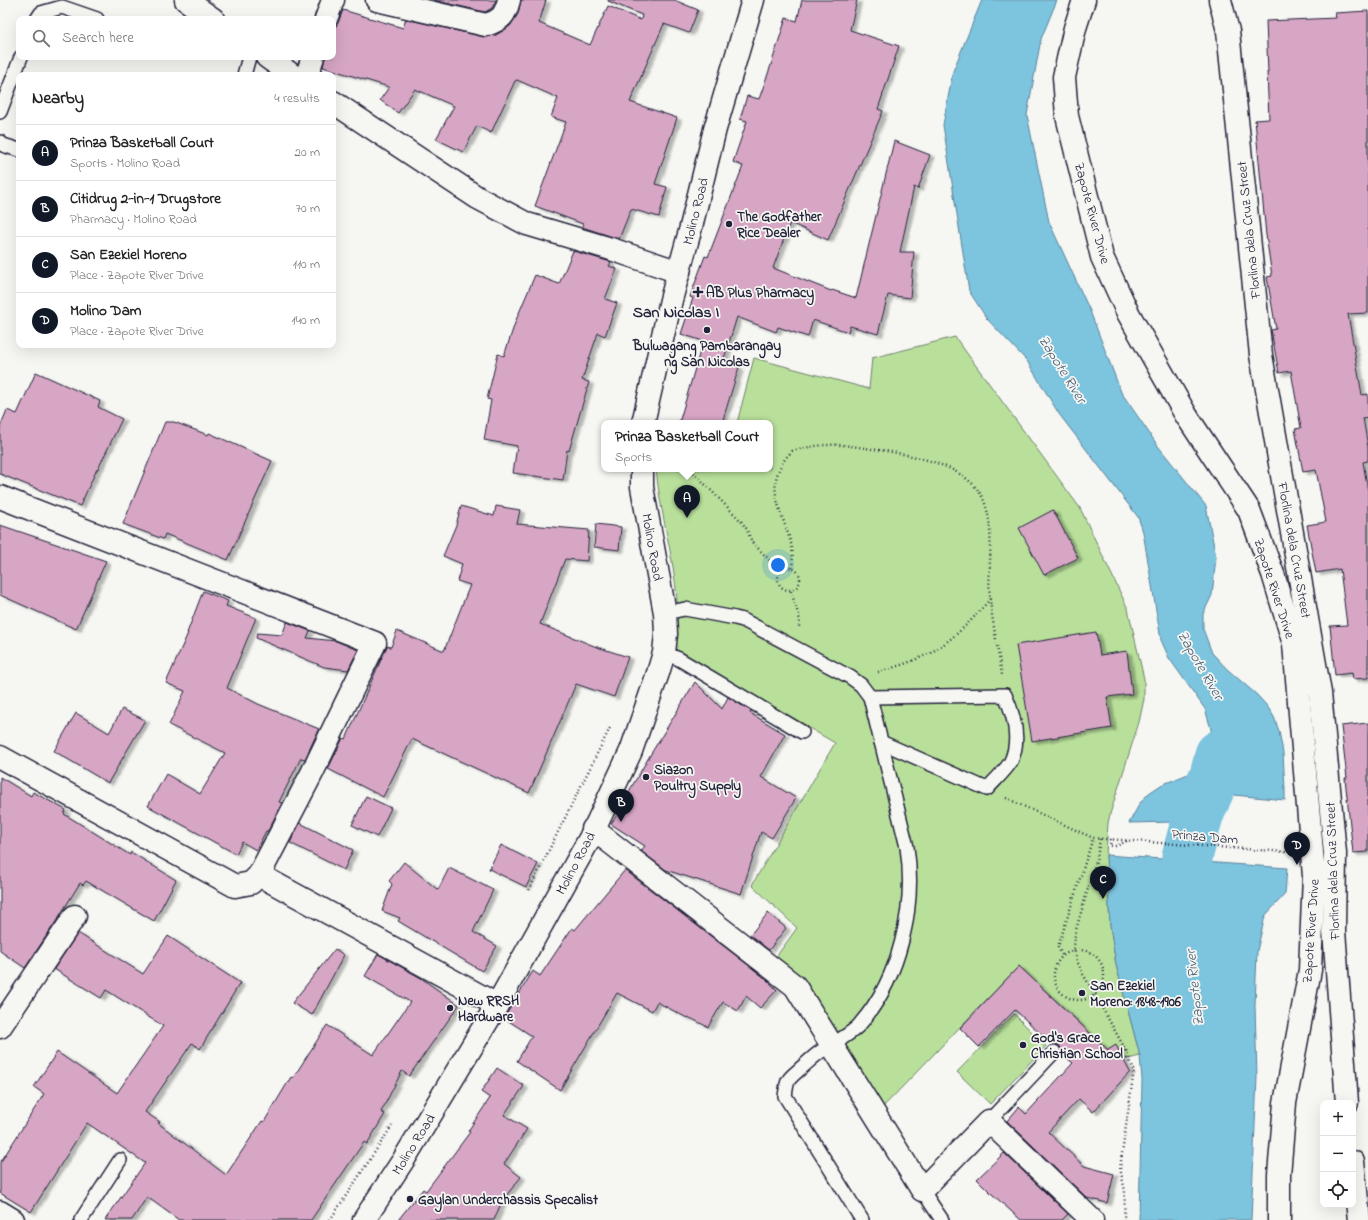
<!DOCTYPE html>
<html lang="en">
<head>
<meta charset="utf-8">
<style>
  body { margin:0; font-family:"Indie Flower",sans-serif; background:#f6f6f6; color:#222 }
  .controls { position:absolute; right:12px; bottom:12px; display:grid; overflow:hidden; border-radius:8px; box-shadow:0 4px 16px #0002 }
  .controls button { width:36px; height:36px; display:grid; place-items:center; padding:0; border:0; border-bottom:1px solid #e0e0e0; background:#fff; color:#222; font:20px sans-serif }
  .you { position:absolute; left:778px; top:565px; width:14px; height:14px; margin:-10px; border:3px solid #fff; border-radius:50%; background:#1a73e8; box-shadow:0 0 0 6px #1a73e833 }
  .badge { display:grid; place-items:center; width:26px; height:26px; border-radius:50%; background:#111827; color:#fff; font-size:13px; font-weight:700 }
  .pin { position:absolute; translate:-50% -33px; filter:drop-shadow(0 1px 2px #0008) }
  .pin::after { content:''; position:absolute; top:21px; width:14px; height:12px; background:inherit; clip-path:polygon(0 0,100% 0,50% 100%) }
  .popup { position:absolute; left:601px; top:420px; width:172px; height:52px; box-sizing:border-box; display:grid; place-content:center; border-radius:8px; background:#fff; filter:drop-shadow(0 1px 3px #0005); font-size:13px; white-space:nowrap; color:#767676 }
  .popup b { font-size:15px; color:#222 }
  .popup::after { content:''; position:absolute; left:50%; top:100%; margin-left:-8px; border:8px solid transparent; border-top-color:#fff }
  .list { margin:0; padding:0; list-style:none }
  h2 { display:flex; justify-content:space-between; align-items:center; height:52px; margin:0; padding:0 16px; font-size:17px }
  h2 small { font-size:13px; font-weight:400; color:#767676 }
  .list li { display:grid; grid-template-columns:26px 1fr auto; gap:12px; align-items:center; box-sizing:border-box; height:56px; padding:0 16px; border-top:1px solid #e0e0e0 }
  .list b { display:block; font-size:15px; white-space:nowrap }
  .list p { margin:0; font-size:13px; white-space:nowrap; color:#767676 }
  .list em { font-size:13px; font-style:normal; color:#767676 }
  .icon { flex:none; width:22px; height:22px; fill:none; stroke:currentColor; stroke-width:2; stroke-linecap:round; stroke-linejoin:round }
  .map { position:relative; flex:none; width:1368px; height:1220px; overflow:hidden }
  .search { position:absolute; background:#fff; box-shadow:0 4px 16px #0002; left:16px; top:16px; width:320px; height:44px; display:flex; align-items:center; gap:10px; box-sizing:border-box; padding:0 14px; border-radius:8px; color:#767676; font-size:15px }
  .panel { position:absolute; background:#fff; box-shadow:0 4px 16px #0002; left:16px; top:72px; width:320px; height:276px; border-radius:8px }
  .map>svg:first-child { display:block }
  .green { fill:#b9e09b; stroke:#6e816b }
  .water { fill:#7dc4de; stroke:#59839d }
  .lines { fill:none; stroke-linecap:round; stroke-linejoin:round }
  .river { stroke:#7dc4de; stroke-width:51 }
  .building { fill:#d7a6c5; stroke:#22223b; filter:url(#shadow) }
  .service-casing { stroke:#22223b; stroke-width:16 }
  .minor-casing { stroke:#22223b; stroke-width:25 }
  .secondary-casing { stroke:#22223b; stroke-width:25 }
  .path { stroke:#22223b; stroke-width:2.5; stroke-dasharray:1 3; stroke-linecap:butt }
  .service { stroke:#f6f6f2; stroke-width:13 }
  .minor { stroke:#f6f6f2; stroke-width:22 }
  .secondary { stroke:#f6f6f2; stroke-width:22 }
  .poi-dot { fill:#22223b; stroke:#f6f6f2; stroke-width:1.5 }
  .labels { text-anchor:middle; stroke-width:3.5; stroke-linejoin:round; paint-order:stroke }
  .street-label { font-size:14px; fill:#22223b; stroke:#f6f6f2 }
  .poi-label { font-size:14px; font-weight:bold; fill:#22223b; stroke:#f6f6f2; text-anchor:start }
  .water-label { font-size:15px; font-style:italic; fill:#425b74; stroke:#f6f6f2 }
  .quarter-label { font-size:16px; font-weight:bold; fill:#22223b; stroke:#f6f6f2 }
</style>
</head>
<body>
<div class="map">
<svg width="1368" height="1220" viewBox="0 0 1368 1220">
  <defs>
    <filter id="shadow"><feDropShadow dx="4.5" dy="2.5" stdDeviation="1" flood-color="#0004"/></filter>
  </defs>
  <rect width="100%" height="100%" fill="#f6f6f2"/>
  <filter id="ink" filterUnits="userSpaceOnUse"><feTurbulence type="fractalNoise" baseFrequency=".025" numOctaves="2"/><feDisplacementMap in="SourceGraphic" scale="8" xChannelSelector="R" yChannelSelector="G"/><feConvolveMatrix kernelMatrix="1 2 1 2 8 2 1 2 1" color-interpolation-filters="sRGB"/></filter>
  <g filter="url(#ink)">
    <g class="green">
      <path d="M955,337L1080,508L1128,609L1144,679V699L1139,722L1110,814L1108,823L1106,855L1110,925L1116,965L1140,1056L1120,1061L1019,966L880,1110L773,961L797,928L752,885L835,743L674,649C675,633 678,616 677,600C674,556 660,513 656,469H770V423H737L754,358L869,389L872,358Z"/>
      <path d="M1014,1014L1046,1046L990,1104L957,1072Z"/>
    </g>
    <g class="water">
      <path d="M982,0H1057L1041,39L1027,115L1049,222L1090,311L1121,392L1158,446L1206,506L1216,557L1212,595L1203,614V629L1212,653L1227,669L1257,695L1267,706L1274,717L1279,731L1283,753L1285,789V800L1224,794L1221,821L1129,823L1140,803L1149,793L1161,785L1193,772L1203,762L1211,746V729L1205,709L1169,658L1161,640L1143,532L1138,517L1059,414L1027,361L987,319L969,291L943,125L953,71Z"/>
      <path d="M1106,855L1287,868L1285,894L1265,916L1257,951L1255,1006L1257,1077L1251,1220H1139L1142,1080L1140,1056L1116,965L1110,925Z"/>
    </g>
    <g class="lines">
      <path class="river" d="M1188,930L1185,902L1187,857L1198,815L1215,775L1220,755"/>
    </g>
    <g class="building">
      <path d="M433,0H496L492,8L485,12Z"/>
      <path d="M521,0H546L539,23L590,45L608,6L641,20L642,15L608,1V0H674L698,10L689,33L664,24L630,102L677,118L655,184L667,187L659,217L631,209L619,239L582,227L583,224L535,206L566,122L551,117L558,98L517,80L515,81L491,133L477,126L463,152L436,139L454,106L415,89L398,113L380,100L389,87L323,67L325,57H333V29L338,23L343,10L403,28L406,19L484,37L496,35L510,26L518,14Z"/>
      <path d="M802,0H857L850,30L899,46L878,109L883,111L828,240L790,223L773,268L831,291L832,290L856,298L894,141L930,155L918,189L914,187L900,252H914L910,298L888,295L878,334L850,326L848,332L813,320L808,337L778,327L776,332L737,317L723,362L739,367L722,423H679L703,341L681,334L693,298L690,297L705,256L708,257L743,166L733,162L747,121L740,119L747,96L759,99L770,68L786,18L797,21Z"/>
      <path d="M1368,11V313L1348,314L1362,395L1368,394V417L1363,418L1368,447V461L1363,462L1368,491V678L1353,679L1352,673L1335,675L1330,626L1347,625L1340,569L1316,573L1307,525L1326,522L1316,470L1303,472L1295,429L1301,428L1291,371L1279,373L1271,330L1276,329L1267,277L1272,276L1266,235L1255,120L1269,119L1267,72H1268L1266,21L1336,18L1335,13Z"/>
      <path d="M573,251L611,262L609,266L617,269L605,299L617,303L605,336L598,333L582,380L589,382L569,451L567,450L563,480L513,473L517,446L484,440L491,400L487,399L498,354L504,356L516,320L535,275L559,284Z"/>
      <path d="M36,372L100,401L98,407L122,419L98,469H97L80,506L0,474V427L7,410L17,414Z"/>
      <path d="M165,422H174L208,435L209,433L272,461L228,560L165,534L163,539L123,524Z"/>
      <path d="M461,506L494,516L496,506L520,510L517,524L589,530L587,561L565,559L540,624L594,646L628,657L614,697L576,684L553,738L529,793L412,739L383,797L328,769L343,738L346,739L387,646L391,647L397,631L444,651L470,585L457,581L462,564L443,556L456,525Z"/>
      <path d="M1053,510L1078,558L1044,575L1019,528Z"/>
      <path d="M596,524L621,527L619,550L594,547Z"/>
      <path d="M0,525L106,561L76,629L0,595Z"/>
      <path d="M203,591L228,601L226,606L256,618L227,688L258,704L319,729L305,759L301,758L279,802L282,803L268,831H266L256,850L242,842L236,854L148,806L166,774L200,794L225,753L169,725L185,691L166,683L188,633H187Z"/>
      <path d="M287,622L310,631L307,638L336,641L358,650L348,670L324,667L256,638L257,633L282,635Z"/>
      <path d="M1096,632L1100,655L1127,651L1132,694L1107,697L1112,728L1032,741L1016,645Z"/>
      <path d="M695,682L722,709L728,697L751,711L750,713L785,734L761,777L796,798L772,838L761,832L741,894L666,870L641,851L645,846L611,824L630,794L628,793L652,752Z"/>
      <path d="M122,709L145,720L108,783L54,751L76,713L109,733Z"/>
      <path d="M1368,723V852L1353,853L1345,778H1347L1341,726Z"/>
      <path d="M0,777L31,796L33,792L66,810L64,814L130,855L131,852L176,880L154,921L86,881L83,885L80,883L57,920L25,968L0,951Z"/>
      <path d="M366,796L391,808L377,837L352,825Z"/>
      <path d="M300,823L353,850L344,870L290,843Z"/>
      <path d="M501,845L538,864L526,887L489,869Z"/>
      <path d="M404,862L438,890L449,868L493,890L473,932L497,946L482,971L398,921L400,918L382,911L392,884L389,881Z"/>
      <path d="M625,870L765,978L777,990L760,1008L746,996L738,1011L723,1002L708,1027L688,1017L687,1018L657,1002L652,1011L617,993L560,1090L517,1061L532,1036L504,1018L533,971L540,976L572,928L575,930Z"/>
      <path d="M768,913L786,928L769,950L750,935Z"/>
      <path d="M78,933L143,974L168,936L240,983L200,1049L192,1043L145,1112L160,1122L158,1123L226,1175L262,1121L264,1122L291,1077L293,1078L327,1025L373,1055L410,1002L365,976L378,954L421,978L459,1005L409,1076L402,1071L381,1112L385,1114L367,1144L364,1142L311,1220H179L147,1197L132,1220H105L145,1163L87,1123L31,1212L0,1193V1163L44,1094L34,1087L57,1052L117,1093L163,1026L106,990L101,998L54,969Z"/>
      <path d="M335,949L344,955L312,1015L292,1003Z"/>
      <path d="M1019,966L1108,1050L1116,1045L1130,1072L1093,1112L1079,1099L1048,1132L1084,1166L1114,1174L1107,1203L1087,1198L1007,1121L1019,1107L1026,1114L1073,1063L1062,1054L1060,1046L1056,1044H1052L1015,1010L979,1047L960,1028Z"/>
      <path d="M497,1068L524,1086L504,1115L527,1129L504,1164L521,1177L502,1201L494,1220H398L423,1189L426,1191L470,1132L468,1131L490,1098L481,1092Z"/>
      <path d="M1004,1153L1068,1214L1062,1220H1021L992,1194L977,1179Z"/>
    </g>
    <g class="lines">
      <defs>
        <g id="service">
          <path d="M37,19L41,13L62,7L97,19"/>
          <path d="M244,75L249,57"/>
          <path d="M0,112L21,57"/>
          <path d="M0,142L3,145L19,150"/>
          <path d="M665,613L685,609L735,618L743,620L850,677L861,685L870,697L907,847C916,907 900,978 860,1024C851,1035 831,1044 820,1052C813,1057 807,1063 801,1068C797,1072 791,1076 788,1081C786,1086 786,1091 785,1096L862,1220"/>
          <path d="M664,653L679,659L802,732"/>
          <path d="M870,697L1005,695C1014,715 1021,739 1011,761C1008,768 993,782 987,789L881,742"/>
          <path d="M989,1121L1054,1052"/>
          <path d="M922,1190L942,1220"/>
          <path d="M81,1220L120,1160"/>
        </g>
        <g id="minor">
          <path d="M186,0L213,19"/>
          <path d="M377,0L486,25C501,20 505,16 509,0"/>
          <path d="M1220,0L1228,31L1261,355L1320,693L1335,853L1334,931L1347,1103"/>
          <path d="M326,19L333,0"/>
          <path d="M267,57L292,75"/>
          <path d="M307,75L313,57"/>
          <path d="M333,102L478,198L527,224L611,249L679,272"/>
          <path d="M0,497L375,643L312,773L259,875L251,883L235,886L0,757"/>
          <path d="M593,829L795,986L922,1190L989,1121L1092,1220"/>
          <path d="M259,875L497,1005"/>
          <path d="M0,1027L75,916"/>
          <path d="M1353,1162L1359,1220"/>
          <path d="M0,1212L13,1220"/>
        </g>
        <g id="secondary">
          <path d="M1084,0L1075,28L1064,77L1067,116L1102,257L1128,313L1186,415L1249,510L1273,574L1294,644L1314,876L1310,970L1285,1103L1279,1175V1220"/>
          <path d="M643,423L671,300L690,231L715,129L753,0"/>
          <path d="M364,1220L404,1159L497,1005L590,838L631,751L658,673L664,653L666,634L665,613L642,487V469"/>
        </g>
      </defs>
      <use href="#service" class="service-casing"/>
      <use href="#minor" class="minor-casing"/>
      <use href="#secondary" class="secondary-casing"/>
      <g class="path">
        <path d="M692,469L694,473L741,521L746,528L752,542L781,572"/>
        <circle cx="789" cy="579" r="11"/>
        <path d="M792,568C793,558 793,549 790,540C780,506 762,482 792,451C804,448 816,445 828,445C846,444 862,448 879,450C912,455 970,465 984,501C996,532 987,568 990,600C993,625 998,650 1002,675"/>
        <path d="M791,591L800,620L799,627"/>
        <path d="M878,672C896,667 922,659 938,648C958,635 975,617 990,599"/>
        <path d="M1006,798L1093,838L1286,852"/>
        <path d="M1100,839L1097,858L1075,933L1074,948L1077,961L1083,974L1128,1054L1134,1070L1120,1168L1125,1191L1124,1220"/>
        <path d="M1111,839L1110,846H1116L1129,840"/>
        <path d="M529,890L610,728"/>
        <circle cx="1079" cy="975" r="25"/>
        <path d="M1062,955L1058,947L1093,838"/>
        <path d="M1125,1050L1127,1059L1131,1064"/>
        <path d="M330,1220L392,1126"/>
      </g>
      <use href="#service" class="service"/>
      <use href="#minor" class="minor"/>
      <use href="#secondary" class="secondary"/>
    </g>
  </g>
  <g class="poi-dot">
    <circle cx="729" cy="224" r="4"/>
    <path d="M696 286h4v4h4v4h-4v4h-4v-4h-4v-4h4z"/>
    <circle cx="707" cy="330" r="4"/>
    <circle cx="646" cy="777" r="4"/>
    <circle cx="1082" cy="993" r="4"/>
    <circle cx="450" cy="1008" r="4"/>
    <circle cx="1023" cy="1045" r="4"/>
    <circle cx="410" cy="1199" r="4"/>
  </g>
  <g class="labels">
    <g class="street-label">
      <text transform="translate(695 211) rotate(-76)" y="5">Molino Road</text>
      <text transform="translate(1093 213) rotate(75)" y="5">Zapote River Drive</text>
      <text transform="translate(1248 230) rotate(-96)" y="5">Florlina dela Cruz Street</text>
      <text transform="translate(653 547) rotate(80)" y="5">Molino Road</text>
      <text transform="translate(1295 550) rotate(80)" y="5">Florlina dela Cruz Street</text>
      <text transform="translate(1275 588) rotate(72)" y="5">Zapote River Drive</text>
      <text transform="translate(1205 836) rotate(5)" y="5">Prinza Dam</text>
      <text transform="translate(575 863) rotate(-62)" y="5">Molino Road</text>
      <text transform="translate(1332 871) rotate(-92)" y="5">Florlina dela Cruz Street</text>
      <text transform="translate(1310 931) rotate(-86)" y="5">Zapote River Drive</text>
      <text transform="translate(413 1144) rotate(-58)" y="5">Molino Road</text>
    </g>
    <g class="poi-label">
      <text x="737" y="221">The Godfather<tspan x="737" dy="16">Rice Dealer</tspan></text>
      <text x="706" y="297">AB Plus Pharmacy</text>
      <text x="707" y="350" text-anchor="middle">Bulwagang Pambarangay<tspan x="707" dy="16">ng San Nicolas</tspan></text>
      <text x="654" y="774">Siazon<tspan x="654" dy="16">Poultry Supply</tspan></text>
      <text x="1090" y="990">San Ezekiel<tspan x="1090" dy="16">Moreno: 1848–1906</tspan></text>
      <text x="458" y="1005">New RRSH<tspan x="458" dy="16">Hardware</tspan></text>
      <text x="1031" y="1042">God's Grace<tspan x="1031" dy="16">Christian School</tspan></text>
      <text x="418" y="1204">Gaylan Underchassis Specalist</text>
    </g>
    <g class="water-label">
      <text transform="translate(1063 369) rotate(58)" y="5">Zapote River</text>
      <text transform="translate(1201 665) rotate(60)" y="5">Zapote River</text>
      <text transform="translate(1194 988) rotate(-96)" y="5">Zapote River</text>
    </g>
    <g class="quarter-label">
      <text x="676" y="317">San Nicolas I</text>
    </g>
  </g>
</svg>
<div class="controls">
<button>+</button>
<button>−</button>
<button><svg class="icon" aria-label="locate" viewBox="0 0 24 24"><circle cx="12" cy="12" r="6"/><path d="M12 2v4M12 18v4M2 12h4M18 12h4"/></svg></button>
</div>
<div class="you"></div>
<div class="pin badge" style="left:687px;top:518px">A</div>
<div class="popup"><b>Prinza Basketball Court</b>Sports</div>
<div class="pin badge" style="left:621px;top:822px">B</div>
<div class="pin badge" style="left:1103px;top:899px">C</div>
<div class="pin badge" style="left:1297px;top:865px">D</div>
<div class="search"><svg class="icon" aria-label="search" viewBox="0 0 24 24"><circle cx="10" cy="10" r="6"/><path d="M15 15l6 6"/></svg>Search here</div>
<section class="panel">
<h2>Nearby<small>4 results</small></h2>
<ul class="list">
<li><span class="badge">A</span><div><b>Prinza Basketball Court</b><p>Sports · Molino Road</p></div><em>20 m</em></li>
<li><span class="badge">B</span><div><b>Citidrug 2-in-1 Drugstore</b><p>Pharmacy · Molino Road</p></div><em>70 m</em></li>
<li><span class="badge">C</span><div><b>San Ezekiel Moreno</b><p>Place · Zapote River Drive</p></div><em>110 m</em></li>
<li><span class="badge">D</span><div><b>Molino Dam</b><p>Place · Zapote River Drive</p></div><em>140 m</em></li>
</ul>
</section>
</div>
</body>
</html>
